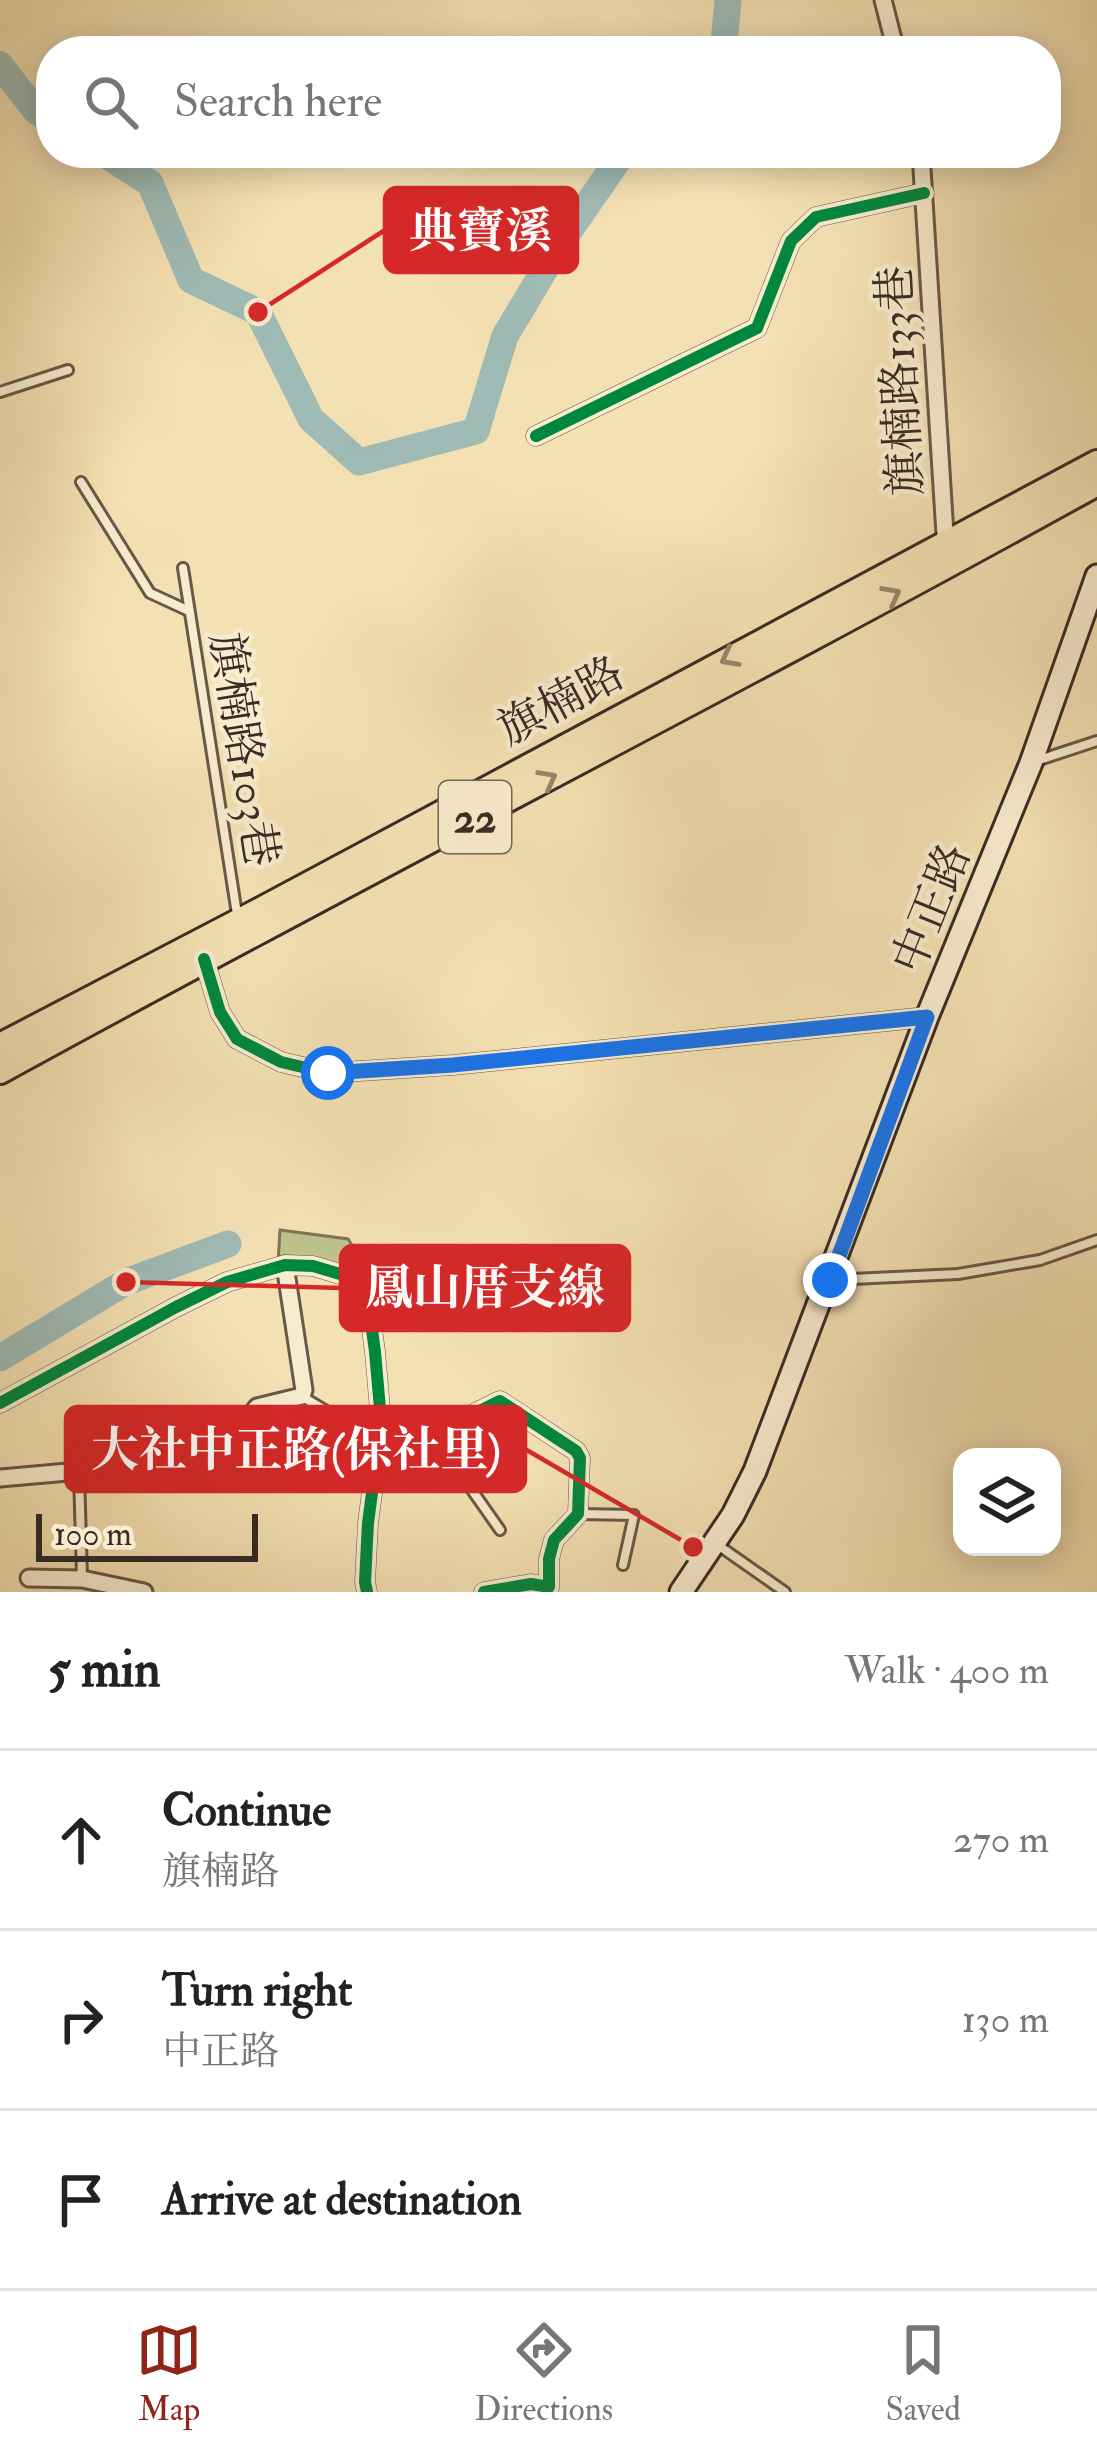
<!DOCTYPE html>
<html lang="en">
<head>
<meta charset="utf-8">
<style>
  body { margin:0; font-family:"IM FELL Double Pica","Noto Serif TC",serif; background:#f2f2f2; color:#222 }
  .controls { position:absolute; right:36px; bottom:36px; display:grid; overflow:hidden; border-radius:24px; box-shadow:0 6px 30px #0003 }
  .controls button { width:108px; height:108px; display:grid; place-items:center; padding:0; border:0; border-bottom:3px solid #e0e0e0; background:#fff; color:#222; font:60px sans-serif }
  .scale { position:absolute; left:36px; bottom:30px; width:222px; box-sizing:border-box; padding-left:12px; border:6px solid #3a2a24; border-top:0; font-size:33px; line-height:42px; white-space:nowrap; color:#3a2a24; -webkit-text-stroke:9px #f8ecce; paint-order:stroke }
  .stop { position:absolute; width:36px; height:36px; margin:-27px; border:9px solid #1a73e8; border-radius:50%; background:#fff }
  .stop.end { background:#1a73e8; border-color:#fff; box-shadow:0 3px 12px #0008 }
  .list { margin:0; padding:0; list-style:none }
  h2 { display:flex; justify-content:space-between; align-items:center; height:156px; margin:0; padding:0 48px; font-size:51px }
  h2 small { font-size:39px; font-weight:400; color:#767676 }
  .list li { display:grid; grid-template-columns:78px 1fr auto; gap:36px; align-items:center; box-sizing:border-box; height:180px; padding:0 48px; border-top:3px solid #e0e0e0 }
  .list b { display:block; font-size:45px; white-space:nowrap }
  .list p { margin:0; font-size:39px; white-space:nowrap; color:#767676 }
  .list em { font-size:39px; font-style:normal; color:#767676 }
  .icon { flex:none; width:66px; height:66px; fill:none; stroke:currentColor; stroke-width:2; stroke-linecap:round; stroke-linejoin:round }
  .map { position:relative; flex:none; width:1097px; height:1592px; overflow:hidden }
  .search { position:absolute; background:#fff; box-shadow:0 6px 30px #0003; left:36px; right:36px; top:36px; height:132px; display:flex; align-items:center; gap:30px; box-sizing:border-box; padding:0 42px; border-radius:48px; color:#767676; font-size:45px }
  .sheet { height:696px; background:#fff }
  nav { display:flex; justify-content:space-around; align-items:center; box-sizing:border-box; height:168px; border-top:3px solid #e0e0e0; background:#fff; font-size:33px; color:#767676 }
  nav a { display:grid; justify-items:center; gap:6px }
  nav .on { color:#8f2418 }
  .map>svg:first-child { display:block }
  .green { fill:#bec28b; stroke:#7c7658; stroke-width:3 }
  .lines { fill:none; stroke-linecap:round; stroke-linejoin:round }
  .river { stroke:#9fbbb6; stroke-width:27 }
  .service-casing { stroke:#685848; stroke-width:14 }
  .minor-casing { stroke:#685848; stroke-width:21 }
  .secondary-casing { stroke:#3a2a24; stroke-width:27 }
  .primary-casing { stroke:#3a2a24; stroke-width:30 }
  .service { stroke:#f8ecce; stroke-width:8 }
  .minor { stroke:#f8ecce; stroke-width:15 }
  .secondary { stroke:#f8ecce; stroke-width:21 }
  .primary { stroke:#f4e1b3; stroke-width:24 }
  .cycleway-casing { stroke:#f8ecce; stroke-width:20 }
  .cycleway { stroke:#00873e; stroke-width:12 }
  .oneway { stroke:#97866c }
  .route { stroke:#1a73e8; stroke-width:15 }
  .labels { text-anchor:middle; stroke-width:9; stroke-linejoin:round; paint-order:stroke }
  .shield { fill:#f8ecce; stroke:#736457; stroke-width:3 }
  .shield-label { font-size:42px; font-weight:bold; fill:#3a2a24 }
  .street-label { font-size:45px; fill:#3a2a24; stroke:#f8ecce }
  .leader { fill:none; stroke:#d62828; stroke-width:4.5 }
  .callout-dot { fill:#d62828; stroke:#f8ecce; stroke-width:4.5 }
  .callout { fill:#d62828; stroke:#d62828; stroke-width:4.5 }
  .callout-label { font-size:48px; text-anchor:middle; font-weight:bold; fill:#fff }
</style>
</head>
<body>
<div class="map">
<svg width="1097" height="1592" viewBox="0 0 1097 1592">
  <rect width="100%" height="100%" fill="#f4e1b3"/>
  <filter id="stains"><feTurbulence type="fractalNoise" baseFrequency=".00167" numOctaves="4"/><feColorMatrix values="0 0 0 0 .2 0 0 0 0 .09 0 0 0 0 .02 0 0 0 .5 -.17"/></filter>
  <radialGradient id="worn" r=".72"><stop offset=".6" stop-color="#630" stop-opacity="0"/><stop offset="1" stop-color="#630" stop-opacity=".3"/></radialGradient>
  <path class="green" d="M280,1230L348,1239L366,1268L370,1293L353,1276L278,1263Z"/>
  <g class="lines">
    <g class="river">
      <path d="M716,51L724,43L728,0"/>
      <path d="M0,65L36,111L51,120"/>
      <path d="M103,153L150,183L191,280L258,312L311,419L359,462L476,431L505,336L560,244L623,153"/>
      <path d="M0,1358L126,1282L228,1244"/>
    </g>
    <defs>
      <g id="service">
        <path d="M0,392L68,370"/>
        <path d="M81,482L150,593L189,611"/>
        <path d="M183,568L237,914"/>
        <path d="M1036,761L1097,741"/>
        <path d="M831,1280L958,1274L1040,1260L1097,1240"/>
        <path d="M303,1397L383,1445"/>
        <path d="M434,1436L500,1530"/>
        <path d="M79,1473L82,1578"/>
        <path d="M579,1514L634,1515L623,1565"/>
        <path d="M715,1543L785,1592"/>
      </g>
      <g id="minor">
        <path d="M883,0L896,51"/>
        <path d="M921,153L946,550"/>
        <path d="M536,436L757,328L791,241L816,217L924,193"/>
        <path d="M204,959L220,1012L237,1039L281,1062L328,1073L453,1065L927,1017"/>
        <path d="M0,1403L176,1307L227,1282L285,1265L313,1266L350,1277L368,1300L375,1352L384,1454L374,1478L368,1523L365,1582L367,1592"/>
        <path d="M384,1454L433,1434L500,1401L576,1451L580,1458L578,1514L554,1540L549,1559V1587L531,1584L484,1592"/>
        <path d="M0,1478L79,1471L196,1474L252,1481L374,1478"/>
        <path d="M252,1481L253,1412L257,1407L302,1396L304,1390L285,1265"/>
        <path d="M29,1578L82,1579L144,1592"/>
      </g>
      <path id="secondary" d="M681,1592L733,1515L755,1471L927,1017L1031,763L1097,576"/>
      <g id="primary">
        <path d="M0,1046L259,911L1097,463"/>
        <path d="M0,1071C364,871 734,684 1097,483"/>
      </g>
    </defs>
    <use href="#service" class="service-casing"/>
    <use href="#minor" class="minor-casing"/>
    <use href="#secondary" class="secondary-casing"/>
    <use href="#primary" class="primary-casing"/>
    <use href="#service" class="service"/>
    <use href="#minor" class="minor"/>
    <use href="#secondary" class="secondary"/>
    <use href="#primary" class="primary"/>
    <defs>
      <g id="cycleway">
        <path d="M536,436L757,328L791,241L816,217L924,193"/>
        <path d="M204,959L220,1012L237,1039L281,1062L328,1073L453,1065L927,1017"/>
        <path d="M0,1403L176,1307L227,1282L285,1265L313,1266L350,1277L368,1300L375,1352L384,1454L374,1478L368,1523L365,1582L367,1592"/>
        <path d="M384,1454L433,1434L500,1401L576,1451L580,1458L578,1514L554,1540L549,1559V1587L531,1584L484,1592"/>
      </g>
    </defs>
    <use href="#cycleway" class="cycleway-casing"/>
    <use href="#cycleway" class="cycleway"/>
  </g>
  <defs><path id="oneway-chevron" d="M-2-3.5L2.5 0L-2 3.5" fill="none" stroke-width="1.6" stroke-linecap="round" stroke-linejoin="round" transform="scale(3)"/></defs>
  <g class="oneway">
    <use href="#oneway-chevron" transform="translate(892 595) rotate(-28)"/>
    <use href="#oneway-chevron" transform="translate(729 658) rotate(152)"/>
    <use href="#oneway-chevron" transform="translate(548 779) rotate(-28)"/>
  </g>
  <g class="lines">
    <path class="route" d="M328,1073L453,1065L927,1017L830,1280"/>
  </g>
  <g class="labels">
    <rect class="shield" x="439" y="781" width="72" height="72" rx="9"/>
    <g class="shield-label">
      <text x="475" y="832">22</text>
    </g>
    <g class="street-label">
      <text transform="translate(899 381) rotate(-93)" y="16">旗楠路133巷</text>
      <text transform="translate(560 700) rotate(-28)" y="16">旗楠路</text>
      <text transform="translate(245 749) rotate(81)" y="16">旗楠路103巷</text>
      <text transform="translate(930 908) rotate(-68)" y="16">中正路</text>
    </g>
  </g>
  <path class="leader" d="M258 312L385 230M126 1282L341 1288M693 1547L525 1449"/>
  <g class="callout-dot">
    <circle cx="258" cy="312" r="12"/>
    <circle cx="126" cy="1282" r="12"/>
    <circle cx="693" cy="1547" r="12"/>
  </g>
  <g class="callout">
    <rect x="385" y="188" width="192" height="84" rx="12"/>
    <rect x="341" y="1246" width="288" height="84" rx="12"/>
    <rect x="66" y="1407" width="459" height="84" rx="12"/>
  </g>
  <g class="callout-label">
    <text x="481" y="247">典寶溪</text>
    <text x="485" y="1304">鳳山厝支線</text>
    <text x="296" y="1466">大社中正路(保社里)</text>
  </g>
  <rect width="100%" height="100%" filter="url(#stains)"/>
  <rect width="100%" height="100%" fill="url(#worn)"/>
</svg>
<div class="controls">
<button><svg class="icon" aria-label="layers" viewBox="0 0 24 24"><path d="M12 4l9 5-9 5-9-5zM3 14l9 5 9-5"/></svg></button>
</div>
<div class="scale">100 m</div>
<div class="stop" style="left:328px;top:1073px"></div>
<div class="stop end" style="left:830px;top:1280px"></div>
<div class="search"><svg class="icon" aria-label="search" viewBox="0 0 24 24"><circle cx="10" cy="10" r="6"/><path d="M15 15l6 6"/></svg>Search here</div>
</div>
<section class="sheet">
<h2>5 min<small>Walk · 400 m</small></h2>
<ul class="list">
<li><svg class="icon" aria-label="ahead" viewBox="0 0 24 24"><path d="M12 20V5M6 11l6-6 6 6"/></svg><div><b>Continue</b><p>旗楠路</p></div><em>270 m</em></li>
<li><svg class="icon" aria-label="right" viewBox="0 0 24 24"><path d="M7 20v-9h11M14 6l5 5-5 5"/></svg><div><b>Turn right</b><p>中正路</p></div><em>130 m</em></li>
<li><svg class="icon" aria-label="arrive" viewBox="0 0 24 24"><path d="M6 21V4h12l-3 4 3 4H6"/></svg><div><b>Arrive at destination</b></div></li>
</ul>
</section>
<nav>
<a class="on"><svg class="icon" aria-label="map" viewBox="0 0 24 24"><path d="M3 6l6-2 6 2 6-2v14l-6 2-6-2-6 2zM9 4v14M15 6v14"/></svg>Map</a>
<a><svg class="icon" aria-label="directions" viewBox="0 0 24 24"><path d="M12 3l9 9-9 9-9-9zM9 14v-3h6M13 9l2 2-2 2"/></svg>Directions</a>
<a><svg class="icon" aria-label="saved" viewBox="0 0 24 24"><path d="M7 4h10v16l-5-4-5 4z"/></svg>Saved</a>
</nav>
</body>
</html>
